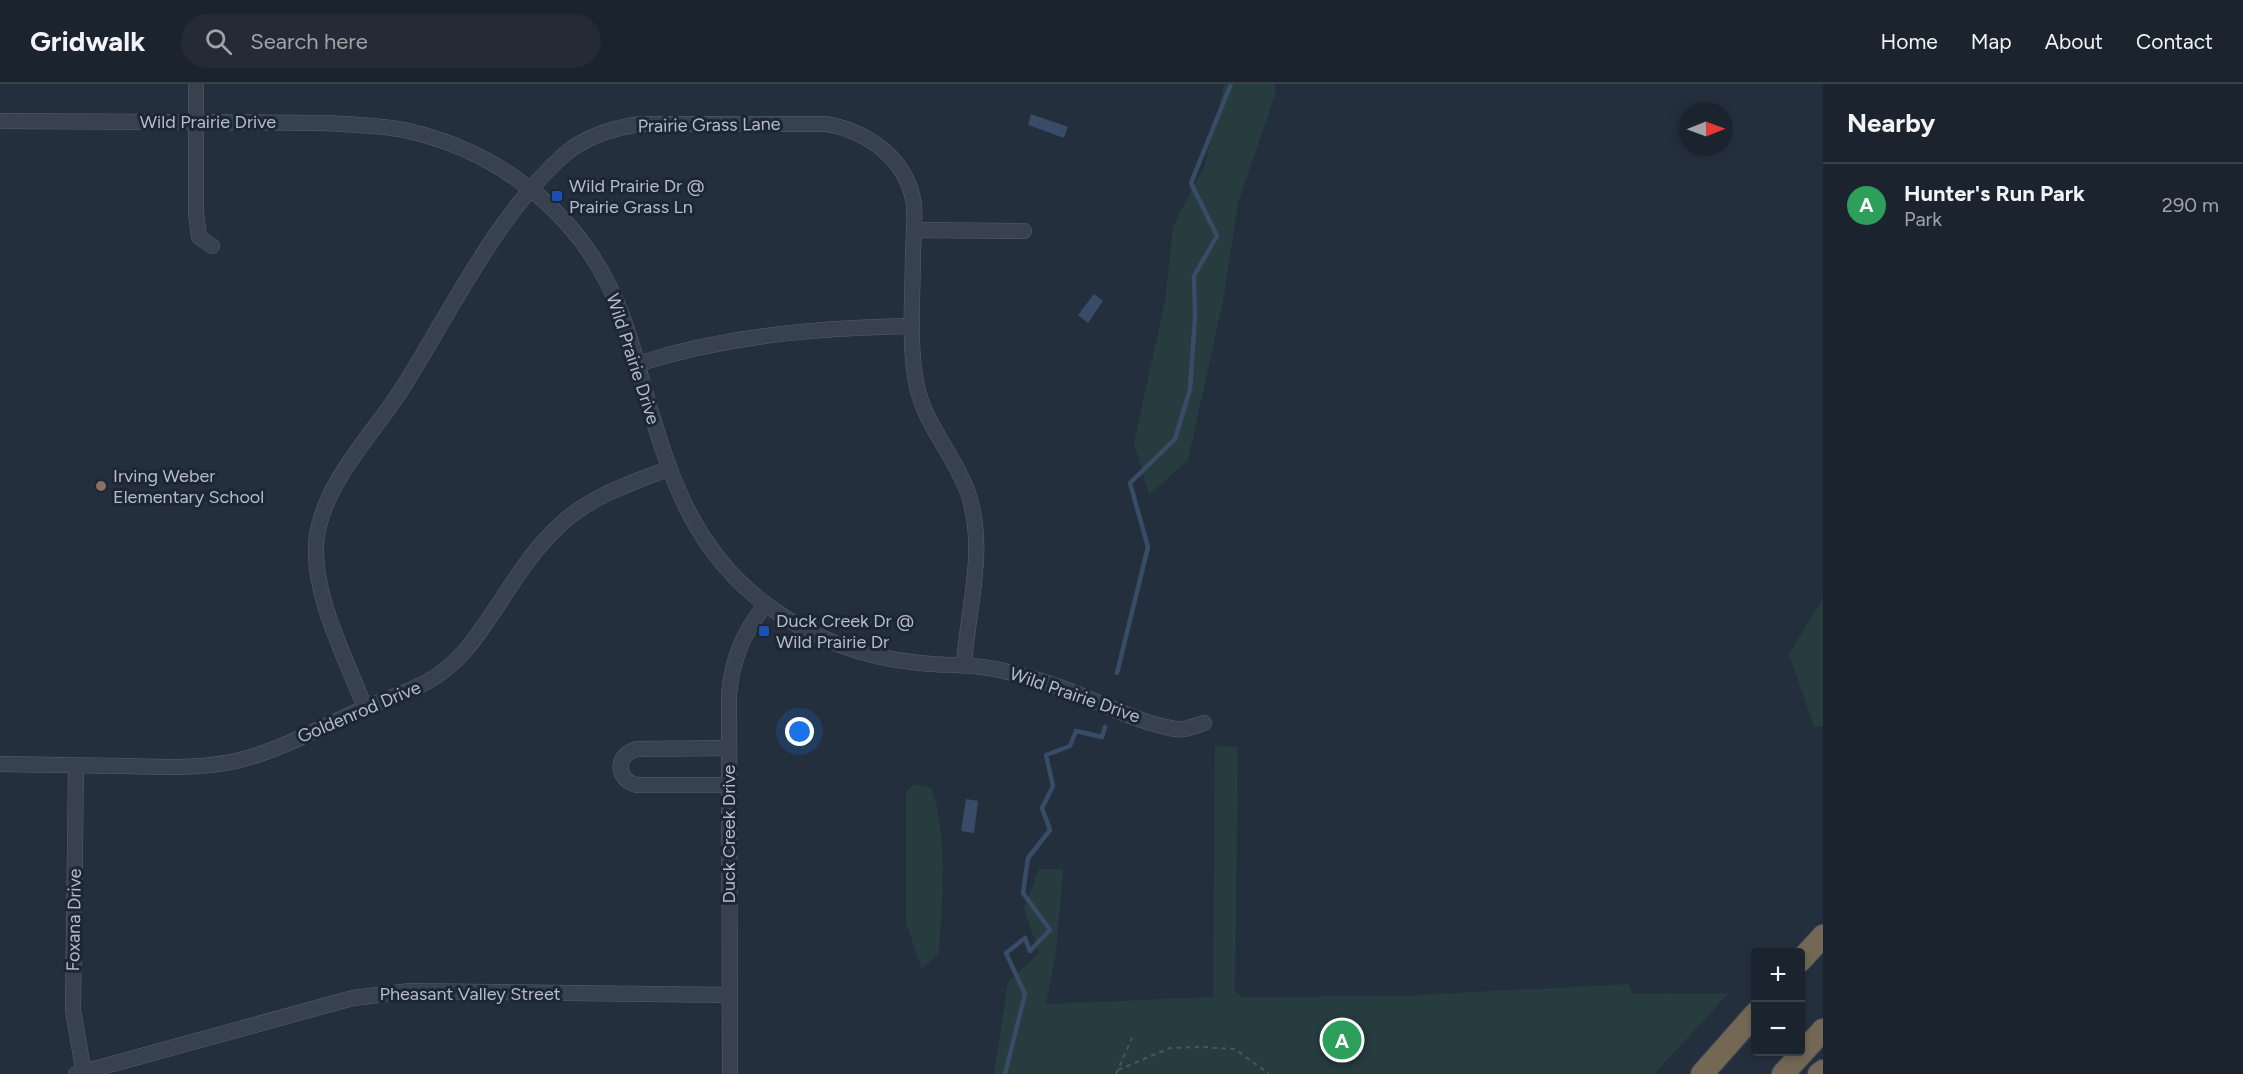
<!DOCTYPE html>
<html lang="en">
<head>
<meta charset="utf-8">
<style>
  body { margin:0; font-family:Figtree,sans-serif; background:#242b36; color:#f1f3f6 }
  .controls { position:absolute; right:18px; bottom:18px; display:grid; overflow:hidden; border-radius:6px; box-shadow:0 3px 9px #0003 }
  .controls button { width:54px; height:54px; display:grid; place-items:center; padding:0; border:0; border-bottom:2px solid #39404a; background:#1b232e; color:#f1f3f6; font:30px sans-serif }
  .compass { position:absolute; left:1679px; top:18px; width:54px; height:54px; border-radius:50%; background:#1b232e; box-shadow:0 3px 9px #0003; rotate:89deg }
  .you { position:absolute; left:800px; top:648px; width:21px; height:21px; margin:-15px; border:4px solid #fff; border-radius:50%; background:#1a73e8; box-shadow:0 0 0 9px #1a73e833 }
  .badge { display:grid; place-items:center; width:39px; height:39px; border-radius:50%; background:#8ab4f8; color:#fff; font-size:20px; font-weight:700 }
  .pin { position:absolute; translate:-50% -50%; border:3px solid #fff; box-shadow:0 2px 6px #0006 }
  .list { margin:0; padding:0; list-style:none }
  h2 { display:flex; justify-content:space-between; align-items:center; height:78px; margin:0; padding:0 24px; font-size:26px }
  h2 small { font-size:20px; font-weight:400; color:#a0a4aa }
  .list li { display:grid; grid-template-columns:39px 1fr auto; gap:18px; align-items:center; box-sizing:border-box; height:84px; padding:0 24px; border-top:2px solid #39404a }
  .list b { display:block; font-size:22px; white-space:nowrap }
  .list p { margin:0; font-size:20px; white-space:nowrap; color:#a0a4aa }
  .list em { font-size:20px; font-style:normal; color:#a0a4aa }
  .icon { flex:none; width:33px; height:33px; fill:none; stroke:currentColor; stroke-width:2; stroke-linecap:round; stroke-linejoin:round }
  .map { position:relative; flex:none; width:1823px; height:990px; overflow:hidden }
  header { display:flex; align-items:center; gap:36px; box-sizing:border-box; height:84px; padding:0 30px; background:#1b232e; border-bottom:2px solid #39404a }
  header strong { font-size:28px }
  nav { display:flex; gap:33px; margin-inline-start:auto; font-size:21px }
  .search { width:420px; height:54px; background:#242b36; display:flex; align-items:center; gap:15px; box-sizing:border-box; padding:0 21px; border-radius:33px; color:#a0a4aa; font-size:22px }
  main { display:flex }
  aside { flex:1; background:#1b232e }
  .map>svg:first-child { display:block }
  .green { fill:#263c3f }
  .water { fill:#394c67 }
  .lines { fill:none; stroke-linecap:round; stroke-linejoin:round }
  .stream { stroke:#394c67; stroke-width:4.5 }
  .minor-casing { stroke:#565f6c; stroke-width:16 }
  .highway-casing { stroke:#434c59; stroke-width:24 }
  .path { stroke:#44595c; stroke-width:2; stroke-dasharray:4.5 4.5; stroke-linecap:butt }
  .minor { stroke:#38414e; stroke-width:15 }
  .highway { stroke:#746855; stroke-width:22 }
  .transit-dot { fill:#1a4fb4; stroke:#1d2633; stroke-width:2 }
  .education-dot { fill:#8d6e63; stroke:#1d2633; stroke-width:2 }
  .labels { text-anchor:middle; stroke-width:6; stroke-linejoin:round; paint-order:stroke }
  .street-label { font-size:18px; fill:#b4bcc9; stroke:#1d2633 }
  .poi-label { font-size:18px; fill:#b4bcc9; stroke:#1d2633; text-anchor:start }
</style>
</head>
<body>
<header>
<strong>Gridwalk</strong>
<div class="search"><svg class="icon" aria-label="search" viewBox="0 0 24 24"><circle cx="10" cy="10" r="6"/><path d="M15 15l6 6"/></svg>Search here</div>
<nav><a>Home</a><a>Map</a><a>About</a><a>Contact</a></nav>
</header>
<main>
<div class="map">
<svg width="1823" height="990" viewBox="0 0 1823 990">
  <rect width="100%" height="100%" fill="#242f3e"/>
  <g class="green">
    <path d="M1224,0H1275L1276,8L1238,119L1224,212L1188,376L1149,411L1134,358L1165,217L1173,142L1205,81Z"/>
    <path d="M1823,514V642L1814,643L1789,570Z"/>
    <path d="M1215,662L1238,663L1235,907L1243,913L1399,912L1629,900L1633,910L1729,909L1654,990H994L1008,898L1039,869L1024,824L1039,785H1063L1056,870L1046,920L1213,913Z"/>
    <path d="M914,700L931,704C949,752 942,818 939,869L922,885L906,839V708Z"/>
  </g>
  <g class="water">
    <path d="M1031,30L1068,43L1064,54L1028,41Z"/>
    <path d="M1094,210L1103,217L1088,239L1078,231Z"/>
    <path d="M966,715L978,717L974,749L961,747Z"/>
  </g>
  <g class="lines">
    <g class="stream">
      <path d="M1117,589L1148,463L1130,399L1175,355L1190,305L1195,234L1194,192L1217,152L1191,99L1231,0"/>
      <path d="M1005,990L1025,910L1006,869L1025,854L1030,867L1050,846L1023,809L1028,774L1050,746L1042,724L1053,702L1046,671L1070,662L1076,647L1102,653L1105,643"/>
    </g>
    <defs>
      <g id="minor">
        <path d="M196,0V129L199,153L212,162"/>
        <path d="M0,37L321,39C349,40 377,41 404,46C493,65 571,122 611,206C628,241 637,280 648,318C672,399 696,469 768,522C813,555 865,574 920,579C950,582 979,580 1008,588C1029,593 1050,599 1070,607C1105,620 1139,639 1175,645C1184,647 1195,642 1204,639"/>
        <path d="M914,146L1024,147"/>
        <path d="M637,280C728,251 818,244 912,242"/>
        <path d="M365,624C346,574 309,506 317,451C327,393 375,349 405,300C452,225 498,129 565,70C586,52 613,44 640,40H827C869,48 908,76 914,121C915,136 914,152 913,167C913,211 908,259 917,303C926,343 955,371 968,409C987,465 968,523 964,580"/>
        <path d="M729,664L637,665C615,671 615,695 637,701H729"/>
        <path d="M0,680C41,681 82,681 123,682C161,683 199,685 236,677C280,667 321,643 362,625C402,608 434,602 464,568C498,528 520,477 560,441C589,413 631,399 668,385"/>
        <path d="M76,681L73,926L84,990"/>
        <path d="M76,990L353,914L410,907L730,911"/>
        <path d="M730,990L729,611C732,575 743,549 766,520"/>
      </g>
      <g id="highway">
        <path d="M1800,877L1823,852"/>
        <path d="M1702,990L1756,929"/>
        <path d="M1783,990L1823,946"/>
        <path d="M1819,990L1823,987"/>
      </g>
    </defs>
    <use href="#minor" class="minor-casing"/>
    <use href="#highway" class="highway-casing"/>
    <g class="path">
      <path d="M1118,986L1170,964L1202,963L1235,965L1269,990"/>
      <path d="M1116,990L1132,954"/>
    </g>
    <use href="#minor" class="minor"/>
    <use href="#highway" class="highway"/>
  </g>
  <g class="transit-dot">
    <rect x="551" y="106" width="12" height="12" rx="3"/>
    <rect x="758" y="541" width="12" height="12" rx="3"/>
  </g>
  <circle class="education-dot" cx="101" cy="402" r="6"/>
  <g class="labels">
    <g class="street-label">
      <text x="208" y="44">Wild Prairie Drive</text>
      <text transform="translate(709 41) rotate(-1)" y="6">Prairie Grass Lane</text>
      <text transform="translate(633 275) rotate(72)" y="6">Wild Prairie Drive</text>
      <text transform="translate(1075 611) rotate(19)" y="6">Wild Prairie Drive</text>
      <text transform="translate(359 628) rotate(-23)" y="6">Goldenrod Drive</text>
      <text transform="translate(729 750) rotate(-90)" y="6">Duck Creek Drive</text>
      <text transform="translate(74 836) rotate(-89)" y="6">Foxana Drive</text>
      <text x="470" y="916">Pheasant Valley Street</text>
    </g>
    <g class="poi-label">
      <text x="569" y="108">Wild Prairie Dr @<tspan x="569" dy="21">Prairie Grass Ln</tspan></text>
      <text x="113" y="398">Irving Weber<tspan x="113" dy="21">Elementary School</tspan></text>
      <text x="776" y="543">Duck Creek Dr @<tspan x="776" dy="21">Wild Prairie Dr</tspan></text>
    </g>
  </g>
</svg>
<div class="controls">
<button>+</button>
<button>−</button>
</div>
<svg class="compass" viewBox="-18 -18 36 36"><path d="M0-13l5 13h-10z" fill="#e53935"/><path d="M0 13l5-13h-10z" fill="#a0a4aa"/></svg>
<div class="you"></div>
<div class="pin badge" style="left:1342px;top:956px;background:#2e9e5b">A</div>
</div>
<aside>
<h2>Nearby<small></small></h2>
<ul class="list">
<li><span class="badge" style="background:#2e9e5b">A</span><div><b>Hunter's Run Park</b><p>Park</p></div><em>290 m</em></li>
</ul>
</aside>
</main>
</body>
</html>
